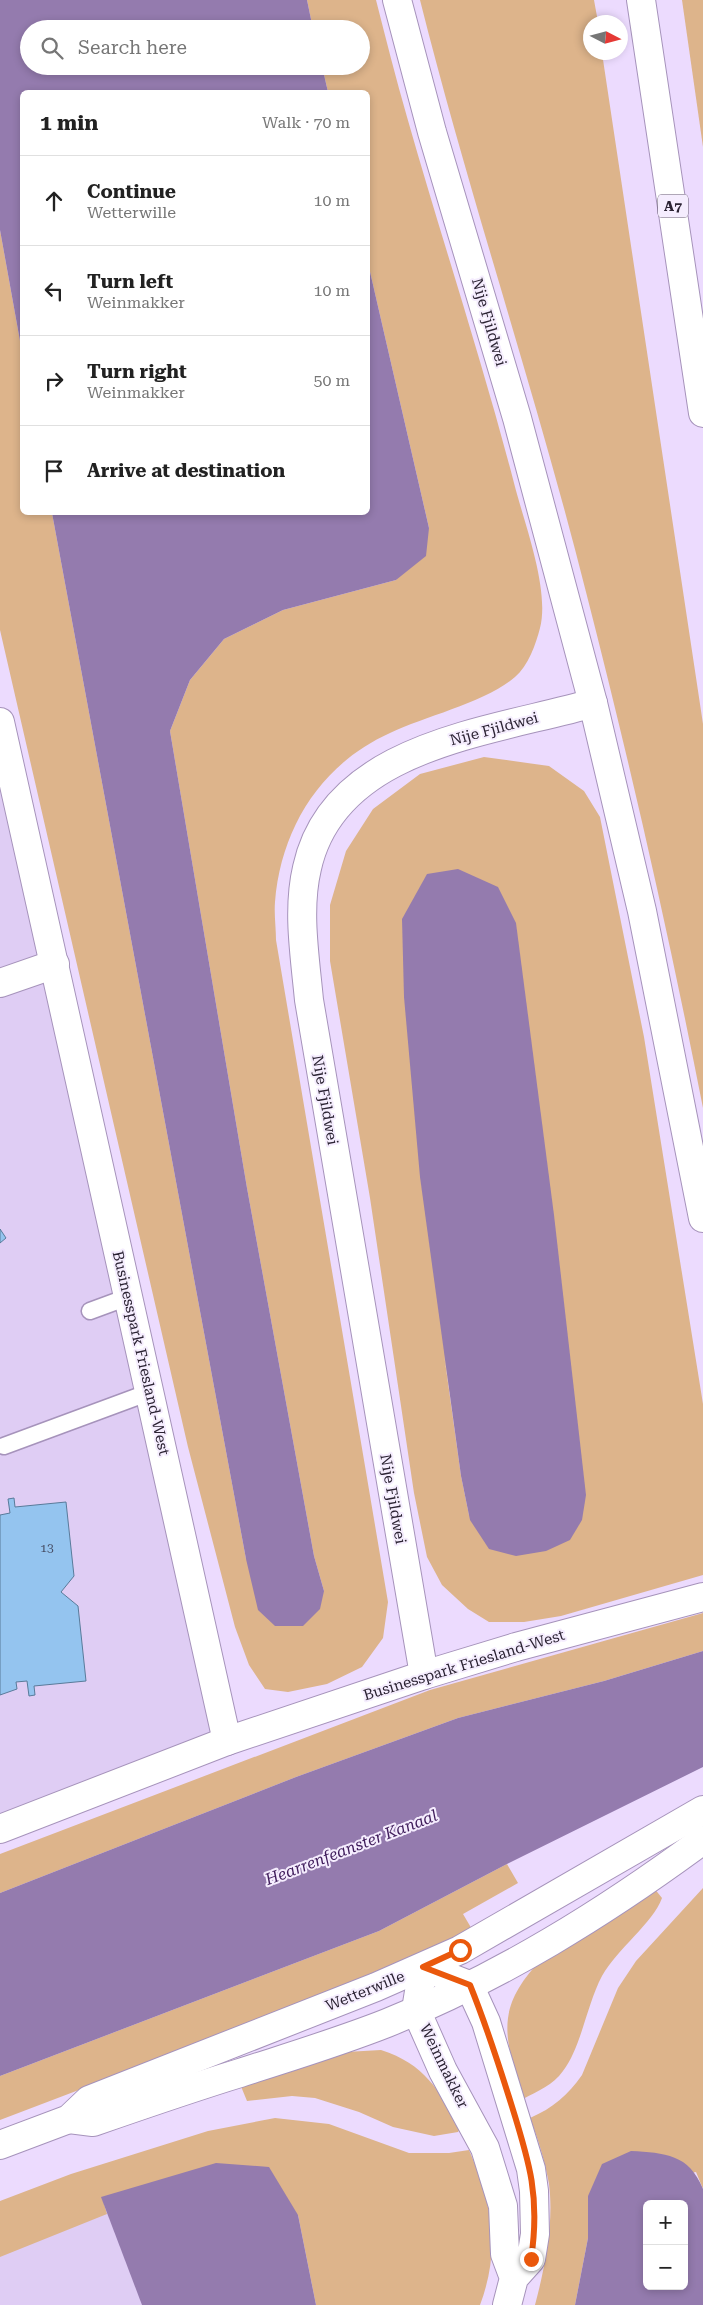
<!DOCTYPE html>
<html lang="en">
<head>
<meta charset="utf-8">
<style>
  body { margin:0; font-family:"Roboto Serif",serif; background:#f2f2f2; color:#222 }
  .controls { position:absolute; right:15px; bottom:15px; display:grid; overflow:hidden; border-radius:8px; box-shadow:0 2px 8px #0003 }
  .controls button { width:45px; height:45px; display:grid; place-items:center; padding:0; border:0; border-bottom:1px solid #e0e0e0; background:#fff; color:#222; font:25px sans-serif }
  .compass { position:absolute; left:583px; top:15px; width:45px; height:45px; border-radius:50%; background:#fff; box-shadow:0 2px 8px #0003; rotate:96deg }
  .stop { position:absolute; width:15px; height:15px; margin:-11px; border:4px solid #ea580c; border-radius:50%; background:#fff }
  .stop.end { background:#ea580c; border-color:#fff; box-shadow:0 1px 5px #0008 }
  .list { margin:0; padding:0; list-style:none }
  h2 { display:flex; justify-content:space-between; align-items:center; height:65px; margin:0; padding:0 20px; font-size:21px }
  h2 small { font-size:16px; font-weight:400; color:#767676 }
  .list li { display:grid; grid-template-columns:32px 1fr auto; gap:15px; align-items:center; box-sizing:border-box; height:90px; padding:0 20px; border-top:1px solid #e0e0e0 }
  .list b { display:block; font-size:19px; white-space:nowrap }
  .list p { margin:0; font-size:16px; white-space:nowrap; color:#767676 }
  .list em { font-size:16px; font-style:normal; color:#767676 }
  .icon { flex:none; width:28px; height:28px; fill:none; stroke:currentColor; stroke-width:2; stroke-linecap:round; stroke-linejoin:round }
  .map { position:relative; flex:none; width:703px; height:2305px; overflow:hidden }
  .search { position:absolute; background:#fff; box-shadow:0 2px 8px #0003; left:20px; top:20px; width:350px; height:55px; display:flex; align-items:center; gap:12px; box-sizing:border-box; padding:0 18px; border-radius:28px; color:#767676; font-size:19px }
  .panel { position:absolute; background:#fff; box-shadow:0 2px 8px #0003; left:20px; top:90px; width:350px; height:425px; border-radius:8px }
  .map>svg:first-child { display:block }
  .built { fill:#dfcdf4 }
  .green { fill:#ddb48b; fill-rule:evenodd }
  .water { fill:#947bae; fill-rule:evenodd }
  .building { fill:#94c4ef; stroke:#597b9a }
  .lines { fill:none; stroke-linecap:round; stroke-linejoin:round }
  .lane-casing { stroke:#a693bb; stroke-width:19 }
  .street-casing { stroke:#a693bb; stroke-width:30 }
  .secondary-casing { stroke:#a693bb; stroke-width:30 }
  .highway-casing { stroke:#a693bb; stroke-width:30 }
  .lane { stroke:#fff; stroke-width:16 }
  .street { stroke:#fff; stroke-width:28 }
  .secondary { stroke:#fff; stroke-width:28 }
  .highway { stroke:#fff; stroke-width:28 }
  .route { stroke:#ea580c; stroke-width:6 }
  .labels { text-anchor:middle; stroke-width:4; stroke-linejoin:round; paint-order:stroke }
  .number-label { font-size:12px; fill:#454b62 }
  .shield { fill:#f5edfe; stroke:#686070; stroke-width:1 }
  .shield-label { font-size:14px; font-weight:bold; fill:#2b2333 }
  .street-label { font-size:15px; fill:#2b2333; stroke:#f5edfe }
  .water-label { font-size:16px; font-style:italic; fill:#3f1c5b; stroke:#f5edfe }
</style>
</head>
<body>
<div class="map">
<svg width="703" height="2305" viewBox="0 0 703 2305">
  <rect width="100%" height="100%" fill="#ecdbfe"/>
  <g class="built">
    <path d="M0,727L227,1741L0,1819Z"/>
    <path d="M121,2182L159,2305H0V2227Z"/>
  </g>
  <g class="green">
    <path d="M307,0H376C386,39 396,79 407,117C442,240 482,360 514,483C524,523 550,589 540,628C536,644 528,666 515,677C487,702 426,716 390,733C321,764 281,828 275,902C274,914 276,928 276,940L388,1602L383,1638L362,1667L327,1684L288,1692L265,1689L249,1665L235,1627L188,1447L0,630V230L22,352V512L52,513L246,1559L324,1591L314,1556L247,1188L170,731L190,680L224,639L283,610L396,580L429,528L368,263V92H328L322,66H361V29H313Z"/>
    <path d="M420,0H594L598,22H590V52L602,53L703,724V1108C669,935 630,763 586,592C536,393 470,199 420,0Z"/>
    <path d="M682,0H703V147Z"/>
    <path d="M484,757L549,766L584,791L600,817L644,1037L703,1404V1575L561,1616L524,1622H489L468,1609L442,1585L427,1557L414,1493L370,1198L330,961V905L346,851L373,809L420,774ZM444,1354L470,1520L461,1476Z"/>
    <path d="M703,1613V1651L604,1681L458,1718L296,1777L0,1893V1854L430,1690Z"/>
    <path d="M507,1864L518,1883L463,1914L473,1931L323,1997L0,2120V2076L379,1931Z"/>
    <path d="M654,1888L662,1898C653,1923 617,1949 602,1976C587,2004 581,2048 563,2071C553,2085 538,2091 523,2099C506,2040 493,2011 539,1962Z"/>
    <path d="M703,1888V2189L696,2172L588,2196V2238L575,2305H535C545,2267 554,2224 549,2184C545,2161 538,2139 530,2118C553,2108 568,2095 582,2075L618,1988L636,1961Z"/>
    <path d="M381,2050C425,2064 438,2090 461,2127L458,2132L434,2136L393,2127L359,2112L315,2098L292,2096L247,2101L240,2084L346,2052Z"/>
    <path d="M275,2118L329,2124L409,2153H449L469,2150C492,2203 501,2249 480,2305H316L298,2215L102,2197L107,2214L0,2257V2201L71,2174L208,2131Z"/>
  </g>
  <g class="water">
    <path d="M0,0H307L313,29H29V66H322L328,92H22V352L0,230Z"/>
    <path d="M368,263L429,528L426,556L396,580L283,610L224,639L190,680L170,731L247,1188L314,1556L324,1591L320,1609L303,1626H275L258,1610L246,1559L52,513L368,512Z"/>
    <path d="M458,869L498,887L516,923L554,1215L586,1495L582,1520L570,1540L546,1551L516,1556L489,1549L470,1520L461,1476L420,1177L404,997L402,919L427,874Z"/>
    <path d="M703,1651V1767L507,1864L379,1931L0,2076V1893L296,1777L458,1718L604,1681Z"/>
    <path d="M631,2151C665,2153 689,2154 703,2189V2305H575L588,2238V2196L602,2164ZM647,2204H684V2286H647Z"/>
    <path d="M216,2163L269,2167L298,2215L316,2305H142L101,2197Z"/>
  </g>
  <g class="building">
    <path d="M0,1229L6,1238L0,1243Z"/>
    <path d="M14,1498L15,1507L66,1502L74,1576L61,1592L78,1606L86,1681L34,1686L35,1695L29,1696L27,1681L16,1682L17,1689L0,1695V1515L10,1513L8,1499Z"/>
  </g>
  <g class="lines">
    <defs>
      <g id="lane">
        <path d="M90,1311L128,1297"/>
        <path d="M4,1446L150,1392"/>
      </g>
      <g id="street">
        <path d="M0,722L227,1741"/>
        <path d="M0,983L55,964"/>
        <path d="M424,1675L309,1000C305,957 297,910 307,868C334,744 494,732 593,703"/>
        <path d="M0,1829L227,1741L424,1675L516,1647L703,1597"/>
      </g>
      <g id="secondary">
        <path d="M397,0L432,132L517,418L593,703L642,911L703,1218"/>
        <path d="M69,2119L93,2122C142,2105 191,2088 240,2073C289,2057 339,2042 387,2023C501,1977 604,1913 703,1840"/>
        <path d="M0,2145L69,2119L89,2100L376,1987L460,1950L703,1810"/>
        <path d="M507,2305L514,2278L531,2259L535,2234L534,2191L531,2169L486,2022L469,1985L423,1967L416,2010L443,2071L485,2148L503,2206L505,2254L514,2278"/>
      </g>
      <path id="highway" d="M641,0L703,413"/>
    </defs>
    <use href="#lane" class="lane-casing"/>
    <use href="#street" class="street-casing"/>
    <use href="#secondary" class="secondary-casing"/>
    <use href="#highway" class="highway-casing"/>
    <use href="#lane" class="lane"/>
    <use href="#street" class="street"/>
    <use href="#secondary" class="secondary"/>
    <use href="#highway" class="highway"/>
  </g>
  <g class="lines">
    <path class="route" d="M460,1950L423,1967L470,1985C485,2022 497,2059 509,2097C528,2158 541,2194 531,2259"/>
  </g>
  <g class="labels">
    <g class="number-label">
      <text x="47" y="1552">13</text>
    </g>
    <rect class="shield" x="658" y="194.5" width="30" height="23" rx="4"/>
    <g class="shield-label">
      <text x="673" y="211">A7</text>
    </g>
    <g class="street-label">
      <text transform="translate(489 322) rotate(74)" y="5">Nije Fjildwei</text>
      <text transform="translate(494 729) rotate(-15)" y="5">Nije Fjildwei</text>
      <text transform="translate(325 1100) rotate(80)" y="5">Nije Fjildwei</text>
      <text transform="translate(141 1353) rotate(77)" y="5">Businesspark Friesland-West</text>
      <text transform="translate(393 1499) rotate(80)" y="5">Nije Fjildwei</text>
      <text transform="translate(464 1665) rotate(-17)" y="5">Businesspark Friesland-West</text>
      <text transform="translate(365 1991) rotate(-22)" y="5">Wetterwille</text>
      <text transform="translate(444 2066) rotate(64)" y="5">Weinmakker</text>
    </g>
    <g class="water-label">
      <text transform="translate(351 1847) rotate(-21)" y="6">Hearrenfeanster Kanaal</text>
    </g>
  </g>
</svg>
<div class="controls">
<button>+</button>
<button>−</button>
</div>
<svg class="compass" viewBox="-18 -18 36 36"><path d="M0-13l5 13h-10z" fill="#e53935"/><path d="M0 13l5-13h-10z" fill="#767676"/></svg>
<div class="stop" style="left:460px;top:1950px"></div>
<div class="stop end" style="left:531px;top:2259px"></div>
<div class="search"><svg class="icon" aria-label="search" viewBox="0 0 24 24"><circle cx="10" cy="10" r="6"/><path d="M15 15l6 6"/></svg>Search here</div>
<section class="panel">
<h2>1 min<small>Walk · 70 m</small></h2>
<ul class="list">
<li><svg class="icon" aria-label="ahead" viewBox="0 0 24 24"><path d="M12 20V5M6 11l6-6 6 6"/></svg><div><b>Continue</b><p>Wetterwille</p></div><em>10 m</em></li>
<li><svg class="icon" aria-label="left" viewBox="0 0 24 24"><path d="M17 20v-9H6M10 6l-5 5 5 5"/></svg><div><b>Turn left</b><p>Weinmakker</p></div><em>10 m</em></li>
<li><svg class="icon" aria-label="right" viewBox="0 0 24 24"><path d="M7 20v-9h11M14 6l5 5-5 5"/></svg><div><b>Turn right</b><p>Weinmakker</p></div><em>50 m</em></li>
<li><svg class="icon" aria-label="arrive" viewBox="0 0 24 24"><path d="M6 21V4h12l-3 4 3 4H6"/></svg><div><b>Arrive at destination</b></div></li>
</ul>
</section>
</div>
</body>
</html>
